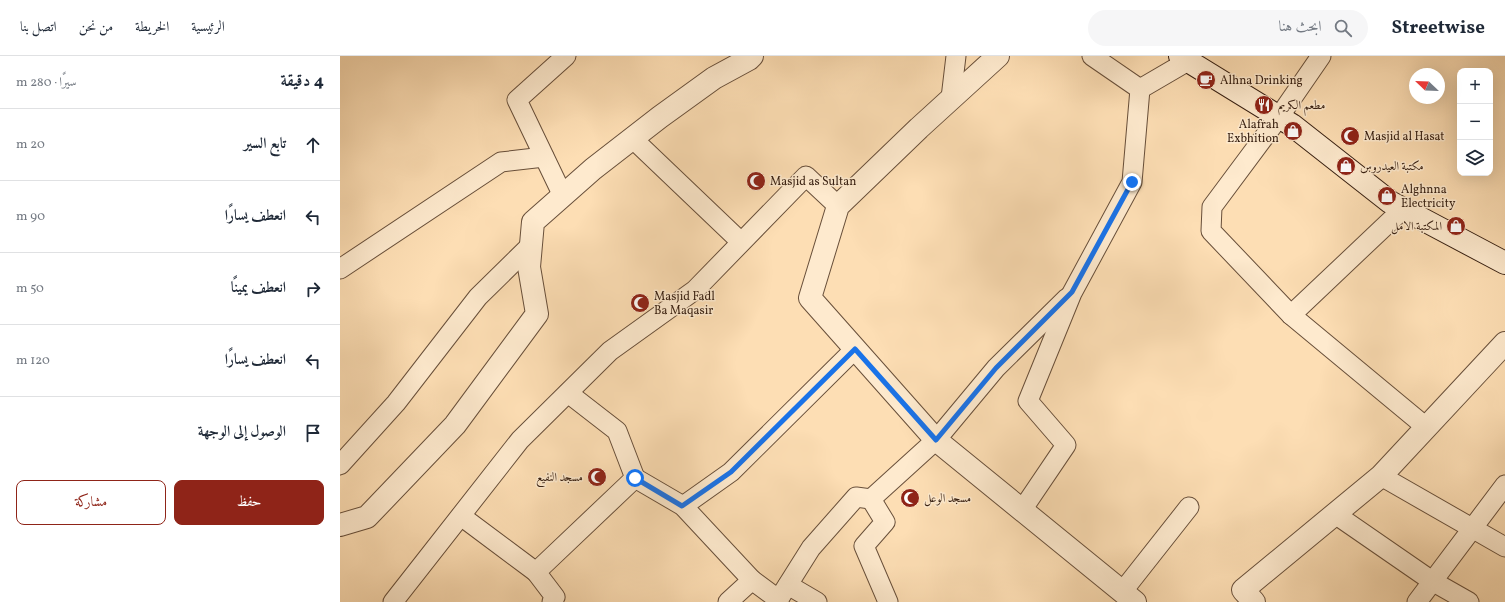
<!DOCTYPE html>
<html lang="ar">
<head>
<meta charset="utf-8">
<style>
  body { margin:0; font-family:Vollkorn,Amiri,serif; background:#f6f6f7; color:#1f2937; direction:rtl }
  .controls { position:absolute; right:12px; top:12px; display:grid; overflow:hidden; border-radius:8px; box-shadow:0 4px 16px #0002 }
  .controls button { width:36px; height:36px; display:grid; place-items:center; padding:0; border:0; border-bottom:1px solid #e0e1e3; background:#fff; color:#1f2937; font:20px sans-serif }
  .compass { position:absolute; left:1069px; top:12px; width:36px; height:36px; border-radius:50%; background:#fff; box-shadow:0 4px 16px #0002; rotate:293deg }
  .stop { position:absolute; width:12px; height:12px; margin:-9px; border:3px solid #1a73e8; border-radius:50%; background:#fff }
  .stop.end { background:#1a73e8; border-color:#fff; box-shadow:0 1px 4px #0008 }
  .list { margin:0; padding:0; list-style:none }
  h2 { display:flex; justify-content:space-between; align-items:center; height:52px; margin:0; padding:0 16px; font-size:17px }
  h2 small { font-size:13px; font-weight:400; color:#747a83 }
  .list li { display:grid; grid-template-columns:26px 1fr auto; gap:12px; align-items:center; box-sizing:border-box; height:72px; padding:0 16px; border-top:1px solid #e0e1e3 }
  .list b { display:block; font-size:15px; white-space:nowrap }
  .list em { font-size:13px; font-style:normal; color:#747a83 }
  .actions { display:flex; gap:8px; padding:12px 16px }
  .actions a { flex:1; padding:9px 0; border:1px solid #8f2418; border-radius:8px; text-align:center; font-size:14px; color:#8f2418 }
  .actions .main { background:#8f2418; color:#fff }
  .icon { flex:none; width:22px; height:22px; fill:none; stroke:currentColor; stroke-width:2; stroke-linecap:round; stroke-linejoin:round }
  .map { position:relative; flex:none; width:1165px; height:546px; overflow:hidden; direction:ltr }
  header { display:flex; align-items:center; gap:24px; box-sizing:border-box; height:56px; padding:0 20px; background:#fff; border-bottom:1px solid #e0e1e3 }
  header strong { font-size:19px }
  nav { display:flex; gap:22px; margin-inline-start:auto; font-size:14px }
  .search { width:280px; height:36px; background:#f6f6f7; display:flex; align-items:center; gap:10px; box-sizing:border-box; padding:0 14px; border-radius:22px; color:#747a83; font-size:15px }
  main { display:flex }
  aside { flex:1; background:#fff }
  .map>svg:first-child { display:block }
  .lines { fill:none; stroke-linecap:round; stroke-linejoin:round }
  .minor-casing { stroke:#684f3a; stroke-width:21 }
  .tertiary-casing { stroke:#684f3a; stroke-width:24 }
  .secondary-casing { stroke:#371f11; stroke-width:24 }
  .minor { stroke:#feeace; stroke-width:19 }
  .tertiary { stroke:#feeace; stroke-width:22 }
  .secondary { stroke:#feeace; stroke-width:22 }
  .route { stroke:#1a73e8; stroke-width:5 }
  .labels { text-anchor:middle; stroke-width:3; stroke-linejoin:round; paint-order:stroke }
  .poi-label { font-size:12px; fill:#371f11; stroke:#feeace; text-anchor:start }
</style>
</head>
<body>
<header>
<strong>Streetwise</strong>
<div class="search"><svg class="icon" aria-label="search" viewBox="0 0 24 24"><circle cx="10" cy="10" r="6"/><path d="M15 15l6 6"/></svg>ابحث هنا</div>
<nav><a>الرئيسية</a><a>الخريطة</a><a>من نحن</a><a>اتصل بنا</a></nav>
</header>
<main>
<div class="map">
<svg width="1165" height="546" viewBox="0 0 1165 546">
  <rect width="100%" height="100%" fill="#fddeb4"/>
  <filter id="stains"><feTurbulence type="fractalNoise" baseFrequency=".005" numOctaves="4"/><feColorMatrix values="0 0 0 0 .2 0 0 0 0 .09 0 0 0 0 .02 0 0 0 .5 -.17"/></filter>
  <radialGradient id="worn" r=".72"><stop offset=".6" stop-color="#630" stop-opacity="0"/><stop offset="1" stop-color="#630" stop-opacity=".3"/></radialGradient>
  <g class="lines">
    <defs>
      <g id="minor">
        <path d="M752,0L800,33L848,5"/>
        <path d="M981,0L939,61L872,151L871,175L951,259L1086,371"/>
        <path d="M611,42L616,0"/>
        <path d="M292,82L401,186"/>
        <path d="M223,140L177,44L226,0"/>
        <path d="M0,213L161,106L204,101"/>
        <path d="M951,259L1063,153"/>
        <path d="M0,409L56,347L138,241L191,189"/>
        <path d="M1041,420L1165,491"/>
        <path d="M295,422L343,450L412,524"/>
        <path d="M343,450L391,416L515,293"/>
        <path d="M682,454L726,389L688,345L732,237L792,126L800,33"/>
        <path d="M995,458L1092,525L1129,546"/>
        <path d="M121,460L196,516"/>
        <path d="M448,529L477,546"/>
        <path d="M782,536L849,451"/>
        <path d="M53,546L180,384L270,295L355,234L466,120L498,150"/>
        <path d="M212,546L215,541L196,516L295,422L277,375L228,337"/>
        <path d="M388,546L412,524L439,544"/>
        <path d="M437,546L471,492L516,441L531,443"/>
        <path d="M548,546L524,490L545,466L531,443L596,384L656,312L727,242"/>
        <path d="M1077,546L1165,429"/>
      </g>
      <g id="tertiary">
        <path d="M658,0L579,72L498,150L470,242L596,384L795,546"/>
        <path d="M0,469L27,461L115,369L197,258L189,211L193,166L253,113L320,61L374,22L409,3L412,0"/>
        <path d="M914,546L903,534L1041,420L1165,287"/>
      </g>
      <path id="secondary" d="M840,0L952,69L1050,146L1165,207"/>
    </defs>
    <use href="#minor" class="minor-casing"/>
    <use href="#tertiary" class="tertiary-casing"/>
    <use href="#secondary" class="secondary-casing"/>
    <use href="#minor" class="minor"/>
    <use href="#tertiary" class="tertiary"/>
    <use href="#secondary" class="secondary"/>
  </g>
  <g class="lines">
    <path class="route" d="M295,422L342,450L391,416L515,293L596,384L656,312L732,236L792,126"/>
  </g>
  <defs>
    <symbol id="cafe-disc" viewBox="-11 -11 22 22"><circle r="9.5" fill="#8f2418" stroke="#feeace"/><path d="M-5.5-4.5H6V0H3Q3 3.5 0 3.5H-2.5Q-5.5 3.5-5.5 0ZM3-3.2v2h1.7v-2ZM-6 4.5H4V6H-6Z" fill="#fff"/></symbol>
    <symbol id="restaurant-disc" viewBox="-11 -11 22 22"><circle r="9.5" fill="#8f2418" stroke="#feeace"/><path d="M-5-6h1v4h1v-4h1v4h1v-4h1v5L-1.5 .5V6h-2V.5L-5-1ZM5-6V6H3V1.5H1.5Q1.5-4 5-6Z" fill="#fff"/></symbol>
    <symbol id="shop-disc" viewBox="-11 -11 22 22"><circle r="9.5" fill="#8f2418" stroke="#feeace"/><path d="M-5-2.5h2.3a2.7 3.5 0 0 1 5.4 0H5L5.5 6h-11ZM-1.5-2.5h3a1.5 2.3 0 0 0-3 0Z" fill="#fff"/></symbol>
    <symbol id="mosque-disc" viewBox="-11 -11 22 22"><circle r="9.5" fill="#8f2418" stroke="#feeace"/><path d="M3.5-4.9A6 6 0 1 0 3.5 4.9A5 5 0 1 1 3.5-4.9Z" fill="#fff"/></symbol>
  </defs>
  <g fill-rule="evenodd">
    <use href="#cafe-disc" x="855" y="13" width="22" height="22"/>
    <use href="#restaurant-disc" x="913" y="38" width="22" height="22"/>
    <use href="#shop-disc" x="942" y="64" width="22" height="22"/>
    <use href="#mosque-disc" x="999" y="69" width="22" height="22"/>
    <use href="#shop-disc" x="995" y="99" width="22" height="22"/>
    <use href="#mosque-disc" x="405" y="114" width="22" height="22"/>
    <use href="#shop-disc" x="1036" y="129" width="22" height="22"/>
    <use href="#shop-disc" x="1105" y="159" width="22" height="22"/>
    <use href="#mosque-disc" x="289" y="236" width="22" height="22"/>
    <use href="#mosque-disc" x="246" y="410" width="22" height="22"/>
    <use href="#mosque-disc" x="559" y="431" width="22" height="22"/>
  </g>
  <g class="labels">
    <g class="poi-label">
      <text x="880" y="28">Alhna Drinking</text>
      <text x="938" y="53">مطعم الكريم</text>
      <text x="939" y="72" text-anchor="end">Alafrah<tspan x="939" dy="14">Exbhition</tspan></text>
      <text x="1024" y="84">Masjid al Hasat</text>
      <text x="1020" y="114">مكتبة العيدروس</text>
      <text x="430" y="129">Masjid as Sultan</text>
      <text x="1061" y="137">Alghnna<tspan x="1061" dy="14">Electricity</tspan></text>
      <text x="1102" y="174" text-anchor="end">المكتبة الامل</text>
      <text x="314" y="244">Masjid Fadl<tspan x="314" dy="14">Ba Maqasir</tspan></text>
      <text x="243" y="425" text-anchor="end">مسجد النفيع</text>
      <text x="584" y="446">مسجد الوعل</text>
    </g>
  </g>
  <rect width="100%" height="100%" filter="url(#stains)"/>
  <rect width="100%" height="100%" fill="url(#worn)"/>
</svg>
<div class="controls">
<button>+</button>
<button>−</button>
<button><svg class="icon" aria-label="layers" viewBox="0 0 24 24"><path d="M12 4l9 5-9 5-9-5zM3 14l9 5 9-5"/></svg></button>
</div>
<svg class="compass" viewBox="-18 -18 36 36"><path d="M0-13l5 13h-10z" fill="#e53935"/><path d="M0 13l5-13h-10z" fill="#747a83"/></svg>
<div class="stop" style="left:295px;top:422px"></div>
<div class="stop end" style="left:792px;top:126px"></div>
</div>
<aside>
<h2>4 دقيقة<small>سيرًا · 280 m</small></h2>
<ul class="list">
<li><svg class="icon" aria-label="ahead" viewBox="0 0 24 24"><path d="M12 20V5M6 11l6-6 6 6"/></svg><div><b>تابع السير</b></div><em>20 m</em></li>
<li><svg class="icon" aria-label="left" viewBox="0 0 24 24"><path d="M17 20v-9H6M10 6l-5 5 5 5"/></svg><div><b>انعطف يسارًا</b></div><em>90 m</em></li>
<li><svg class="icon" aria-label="right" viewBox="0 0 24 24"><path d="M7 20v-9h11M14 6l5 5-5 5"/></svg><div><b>انعطف يمينًا</b></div><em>50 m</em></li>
<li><svg class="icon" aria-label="left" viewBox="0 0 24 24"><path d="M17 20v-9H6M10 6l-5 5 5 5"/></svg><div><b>انعطف يسارًا</b></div><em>120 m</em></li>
<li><svg class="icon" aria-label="arrive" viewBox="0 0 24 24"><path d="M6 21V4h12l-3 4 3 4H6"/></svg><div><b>الوصول إلى الوجهة</b></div></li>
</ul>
<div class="actions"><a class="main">حفظ</a><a>مشاركة</a></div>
</aside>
</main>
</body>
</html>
